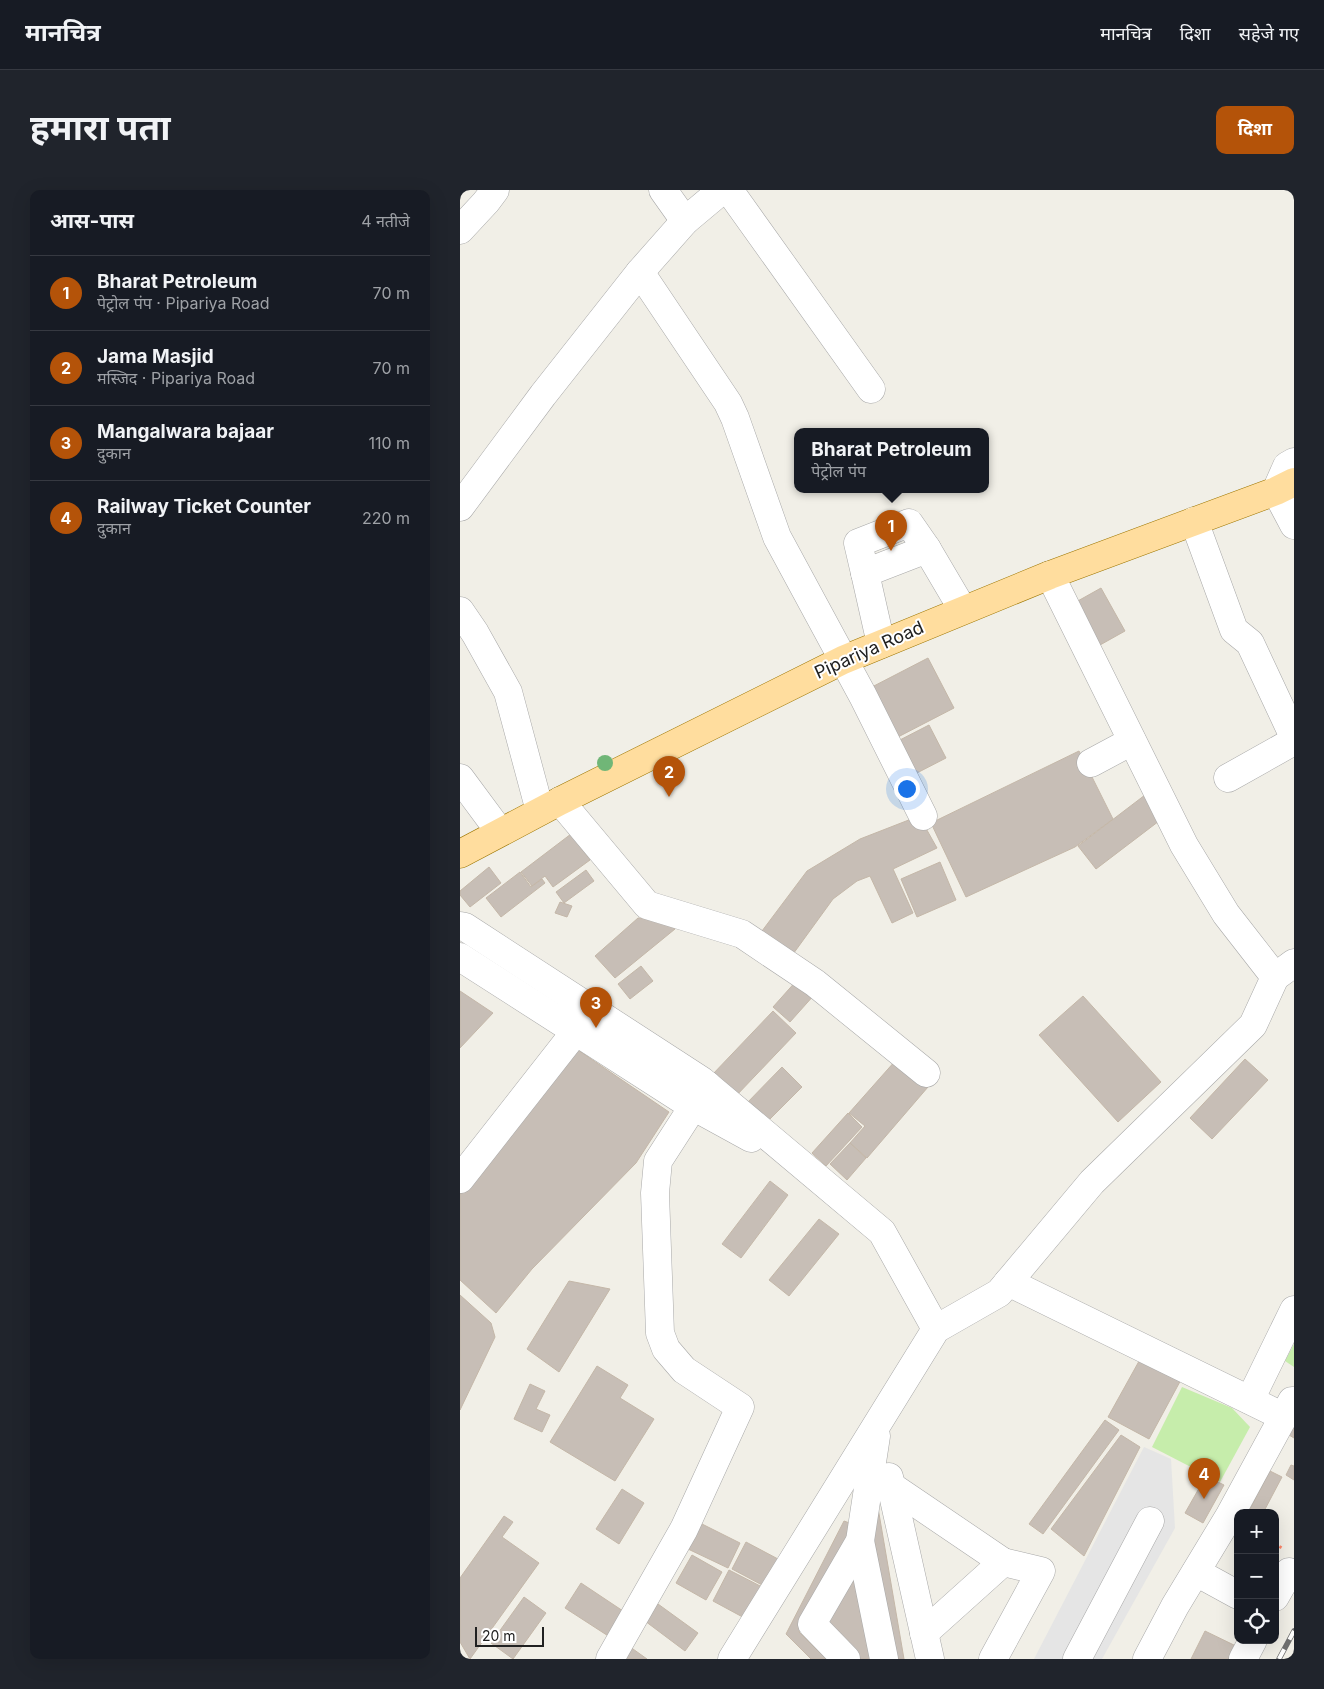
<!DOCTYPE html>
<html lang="hi">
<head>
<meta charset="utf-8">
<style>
  body { margin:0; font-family:Inter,"Noto Sans Devanagari",sans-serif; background:#20242c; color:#f1f3f6 }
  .controls { position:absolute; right:15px; bottom:15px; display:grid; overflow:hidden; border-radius:10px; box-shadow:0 5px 20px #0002 }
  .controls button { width:45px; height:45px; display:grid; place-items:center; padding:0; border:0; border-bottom:1px solid #363941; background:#171b24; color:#f1f3f6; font:25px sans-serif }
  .scale { position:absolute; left:15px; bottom:12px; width:69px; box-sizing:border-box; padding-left:5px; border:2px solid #212121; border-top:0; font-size:14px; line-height:18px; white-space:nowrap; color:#212121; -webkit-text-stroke:4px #fff; paint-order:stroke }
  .you { position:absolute; left:446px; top:598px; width:18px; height:18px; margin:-12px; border:4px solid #fff; border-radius:50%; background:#1a73e8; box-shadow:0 0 0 8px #1a73e833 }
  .badge { display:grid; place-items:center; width:32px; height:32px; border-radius:50%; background:#b45309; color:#fff; font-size:16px; font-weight:700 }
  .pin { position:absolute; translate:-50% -41px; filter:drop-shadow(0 1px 2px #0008) }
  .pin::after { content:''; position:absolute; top:26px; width:18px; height:15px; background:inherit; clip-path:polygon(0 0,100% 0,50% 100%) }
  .popup { position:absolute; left:334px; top:238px; width:195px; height:65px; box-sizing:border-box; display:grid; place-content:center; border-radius:10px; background:#171b24; filter:drop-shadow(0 1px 4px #0005); font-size:16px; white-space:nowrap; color:#9ea1a6 }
  .popup b { font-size:19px; color:#f1f3f6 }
  .popup::after { content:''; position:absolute; left:50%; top:100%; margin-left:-10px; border:10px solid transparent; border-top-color:#171b24 }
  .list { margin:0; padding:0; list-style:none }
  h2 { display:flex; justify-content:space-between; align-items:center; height:65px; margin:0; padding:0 20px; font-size:21px }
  h2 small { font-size:16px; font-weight:400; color:#9ea1a6 }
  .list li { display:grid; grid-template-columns:32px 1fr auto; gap:15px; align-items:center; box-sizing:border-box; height:75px; padding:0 20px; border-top:1px solid #363941 }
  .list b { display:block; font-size:19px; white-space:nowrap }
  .list p { margin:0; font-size:16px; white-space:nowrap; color:#9ea1a6 }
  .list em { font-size:16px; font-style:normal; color:#9ea1a6 }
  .icon { flex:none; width:28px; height:28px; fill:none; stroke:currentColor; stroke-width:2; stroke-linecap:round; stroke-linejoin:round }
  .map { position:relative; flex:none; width:834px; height:1469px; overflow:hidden; border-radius:10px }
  header { display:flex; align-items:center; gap:30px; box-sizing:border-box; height:70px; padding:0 25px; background:#171b24; border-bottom:1px solid #363941 }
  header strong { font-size:24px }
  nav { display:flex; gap:28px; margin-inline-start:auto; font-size:18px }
  .intro { display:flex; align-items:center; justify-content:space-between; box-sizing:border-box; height:120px; padding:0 30px }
  h1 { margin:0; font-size:35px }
  .button { padding:12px 22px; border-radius:10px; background:#b45309; color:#fff; font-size:18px; font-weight:700 }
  main { display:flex; gap:30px; padding:0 30px }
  aside { flex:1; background:#171b24; border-radius:10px; box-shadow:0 5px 20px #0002 }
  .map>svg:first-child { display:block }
  .grass { fill:#c6edab }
  .parking { fill:#e5e5e5 }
  .building { fill:#c7beb6; stroke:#c4b7a8 }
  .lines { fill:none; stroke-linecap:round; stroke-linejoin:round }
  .minor-casing { stroke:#a8a8a8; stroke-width:29 }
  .major-casing { stroke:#9d7600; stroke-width:29 }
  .path { stroke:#ff866a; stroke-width:3; stroke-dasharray:2.5 2.5; stroke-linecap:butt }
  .minor { stroke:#fff; stroke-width:28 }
  .major { stroke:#ffdd9e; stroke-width:28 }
  .rail-casing { stroke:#6f6f6f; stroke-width:5.5 }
  .rail { stroke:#fff; stroke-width:4; stroke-dasharray:11; stroke-linecap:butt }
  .tree { fill:#70b677 }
  .labels { text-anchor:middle; stroke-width:4; stroke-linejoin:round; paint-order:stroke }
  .street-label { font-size:18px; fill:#212121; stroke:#fff }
</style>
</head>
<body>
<header>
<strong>मानचित्र</strong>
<nav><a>मानचित्र</a><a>दिशा</a><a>सहेजे गए</a></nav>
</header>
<div class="intro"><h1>हमारा पता</h1><a class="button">दिशा</a></div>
<main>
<aside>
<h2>आस-पास<small>4 नतीजे</small></h2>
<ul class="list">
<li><span class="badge">1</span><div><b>Bharat Petroleum</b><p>पेट्रोल पंप · Pipariya Road</p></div><em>70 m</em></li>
<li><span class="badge">2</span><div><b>Jama Masjid</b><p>मस्जिद · Pipariya Road</p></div><em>70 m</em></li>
<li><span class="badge">3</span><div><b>Mangalwara bajaar</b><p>दुकान</p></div><em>110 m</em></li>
<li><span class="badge">4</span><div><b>Railway Ticket Counter</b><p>दुकान</p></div><em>220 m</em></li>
</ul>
</aside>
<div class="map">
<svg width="834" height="1469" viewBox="0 0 834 1469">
  <rect width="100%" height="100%" fill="#f1efe7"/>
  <g class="grass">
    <path d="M834,1154V1177L825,1171Z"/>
    <path d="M722,1197L772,1218L790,1237L760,1292L692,1257Z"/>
  </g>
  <path class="parking" d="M684,1257L711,1269L715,1338L642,1469H574Z"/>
  <g class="building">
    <path d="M641,398L665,441L640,455L616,412Z"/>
    <path d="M468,468L494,518L436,548L410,498Z"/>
    <path d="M469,535L486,568L453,585L436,552Z"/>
    <path d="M619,561L653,629L615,657L506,707L471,633Z"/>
    <path d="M685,605L703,628L636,679L618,656Z"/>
    <path d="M459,626L477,658L433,679L453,723L432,733L410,686L397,691L373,709L328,771L296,749L347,681L400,649Z"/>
    <path d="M111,644L130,670L93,697L85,686L72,696L61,682Z"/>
    <path d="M480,672L496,710L457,727L441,689Z"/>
    <path d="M29,677L41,693L10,717L0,705V701Z"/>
    <path d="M126,680L134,691L104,713L96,702Z"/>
    <path d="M60,682L71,697L82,689L85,693L41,727L26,708Z"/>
    <path d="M100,712L112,716L107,727L95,723Z"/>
    <path d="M178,728L201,729L215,739L155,788L135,766Z"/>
    <path d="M181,776L193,791L170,809L158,794Z"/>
    <path d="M338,789L355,804L330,832L313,817Z"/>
    <path d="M0,801L33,823L0,858Z"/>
    <path d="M623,806L701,892L658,932L579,845Z"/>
    <path d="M313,821L336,843L275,907L252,885Z"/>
    <path d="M112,856L209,922L176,973L72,1079L36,1123L0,1090V1004Z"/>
    <path d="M785,869L808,890L752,949L730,928Z"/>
    <path d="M436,870L468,897L407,968L390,953L405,936L389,923Z"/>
    <path d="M322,877L342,897L305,934L285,915Z"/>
    <path d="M388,923L402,937L366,976L352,963Z"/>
    <path d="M390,953L406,968L387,990L370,974Z"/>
    <path d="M310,991L328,1005L281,1068L262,1054Z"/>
    <path d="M359,1029L379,1044L329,1106L309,1090Z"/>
    <path d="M109,1091L150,1099L99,1182L67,1159Z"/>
    <path d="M0,1105L31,1133L35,1147L0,1220Z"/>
    <path d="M683,1164L723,1186L689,1249L648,1227Z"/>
    <path d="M137,1176L168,1195L160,1208L194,1229L155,1291L90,1252Z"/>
    <path d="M70,1194L85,1201L76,1219L90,1225L82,1242L54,1229Z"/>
    <path d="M645,1230L659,1240L583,1344L569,1334Z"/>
    <path d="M834,1236V1248L829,1245Z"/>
    <path d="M661,1245L680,1257L624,1366L591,1339Z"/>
    <path d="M831,1275L834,1276V1290L826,1285Z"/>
    <path d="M810,1281L822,1287L803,1323H793L789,1321Z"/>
    <path d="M746,1286L764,1295L743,1333L725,1323Z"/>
    <path d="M162,1299L184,1313L159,1354L136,1339Z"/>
    <path d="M417,1312L444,1469H435L408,1313Z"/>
    <path d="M44,1326L53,1332L42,1347L79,1373L10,1469L0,1452V1388Z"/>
    <path d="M384,1331L395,1335L339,1442L366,1469H351L326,1444Z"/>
    <path d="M240,1333L280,1353L268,1378L228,1359Z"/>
    <path d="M286,1352L318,1369L304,1396L272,1379Z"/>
    <path d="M232,1365L262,1382L246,1410L216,1393Z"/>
    <path d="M396,1378L413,1469H399L364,1434Z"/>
    <path d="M269,1380L306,1399L290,1431L253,1411Z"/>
    <path d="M121,1393L172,1427L156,1451L105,1418Z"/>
    <path d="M64,1407L86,1423L53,1469L31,1453Z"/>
    <path d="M198,1414L238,1443L225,1461L185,1431Z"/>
    <path d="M745,1441L778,1457L772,1469H731Z"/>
    <path d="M166,1454L187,1469H156Z"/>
  </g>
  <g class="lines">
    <defs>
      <g id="minor">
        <path d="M203,0L225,31"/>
        <path d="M269,0L411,199"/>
        <path d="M0,40L26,12L35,0"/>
        <path d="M180,82L268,213L275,228L317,347L403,506L463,626"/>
        <path d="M816,301L834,335"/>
        <path d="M816,301L827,276L834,272"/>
        <path d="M0,317L83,205L180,82L225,31L262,0"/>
        <path d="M734,331L774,440L790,453L834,547"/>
        <path d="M405,383L398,353L449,333L467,359"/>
        <path d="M590,385L724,655L766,724L815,787"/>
        <path d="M0,421L15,443L48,502L80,621"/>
        <path d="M421,454L405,383L467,359L503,420"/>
        <path d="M631,573L672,551"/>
        <path d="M0,588L40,642"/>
        <path d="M768,588L834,551"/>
        <path d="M100,611L187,715L282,744L355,793L466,883"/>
        <path d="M0,736L5,737L242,891L422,1042L476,1139"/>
        <path d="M0,767L229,914L291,948"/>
        <path d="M0,989L116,841L125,826"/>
        <path d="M548,1092L824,1227"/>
        <path d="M790,1210L834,1120"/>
        <path d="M429,1287L470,1469"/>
        <path d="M431,1296L543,1372L464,1443"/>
        <path d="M400,1351L424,1469"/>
        <path d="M736,1382L778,1405"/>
        <path d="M815,1407L829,1382"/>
        <path d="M150,1469L224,1339L280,1217L224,1180L206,1159L200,1143L195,1003L198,971L247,895"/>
        <path d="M272,1469L476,1139L539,1103L632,992L793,835L815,787L834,773"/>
        <path d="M386,1469L352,1434L400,1351L416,1246"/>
        <path d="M533,1469L581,1381L543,1372"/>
        <path d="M617,1469L690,1331"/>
        <path d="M687,1469L715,1416L770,1325L832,1211"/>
        <path d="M783,1469L793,1450"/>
      </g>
      <path id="major" d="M0,664L100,611L383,470L590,385L816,301L834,292"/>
    </defs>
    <use href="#minor" class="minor-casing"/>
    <use href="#major" class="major-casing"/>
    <path class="path" d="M815,1354L822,1358"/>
    <use href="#minor" class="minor"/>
    <use href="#major" class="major"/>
    <defs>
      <path id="rail" d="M819,1469L834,1441"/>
    </defs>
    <use href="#rail" class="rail-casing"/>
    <use href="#rail" class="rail"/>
  </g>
  <circle class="tree" cx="145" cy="573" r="8"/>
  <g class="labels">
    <g class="street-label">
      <text transform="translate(409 460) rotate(-24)" y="6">Pipariya Road</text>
    </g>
  </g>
</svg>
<div class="controls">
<button>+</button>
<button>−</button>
<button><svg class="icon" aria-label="locate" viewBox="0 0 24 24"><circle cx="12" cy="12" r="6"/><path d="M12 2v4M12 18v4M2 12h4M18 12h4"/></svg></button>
</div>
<div class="scale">20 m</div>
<div class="you"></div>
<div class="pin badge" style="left:431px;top:361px">1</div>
<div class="popup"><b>Bharat Petroleum</b>पेट्रोल पंप</div>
<div class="pin badge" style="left:209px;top:607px">2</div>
<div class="pin badge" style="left:136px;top:838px">3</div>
<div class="pin badge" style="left:744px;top:1309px">4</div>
</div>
</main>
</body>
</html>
